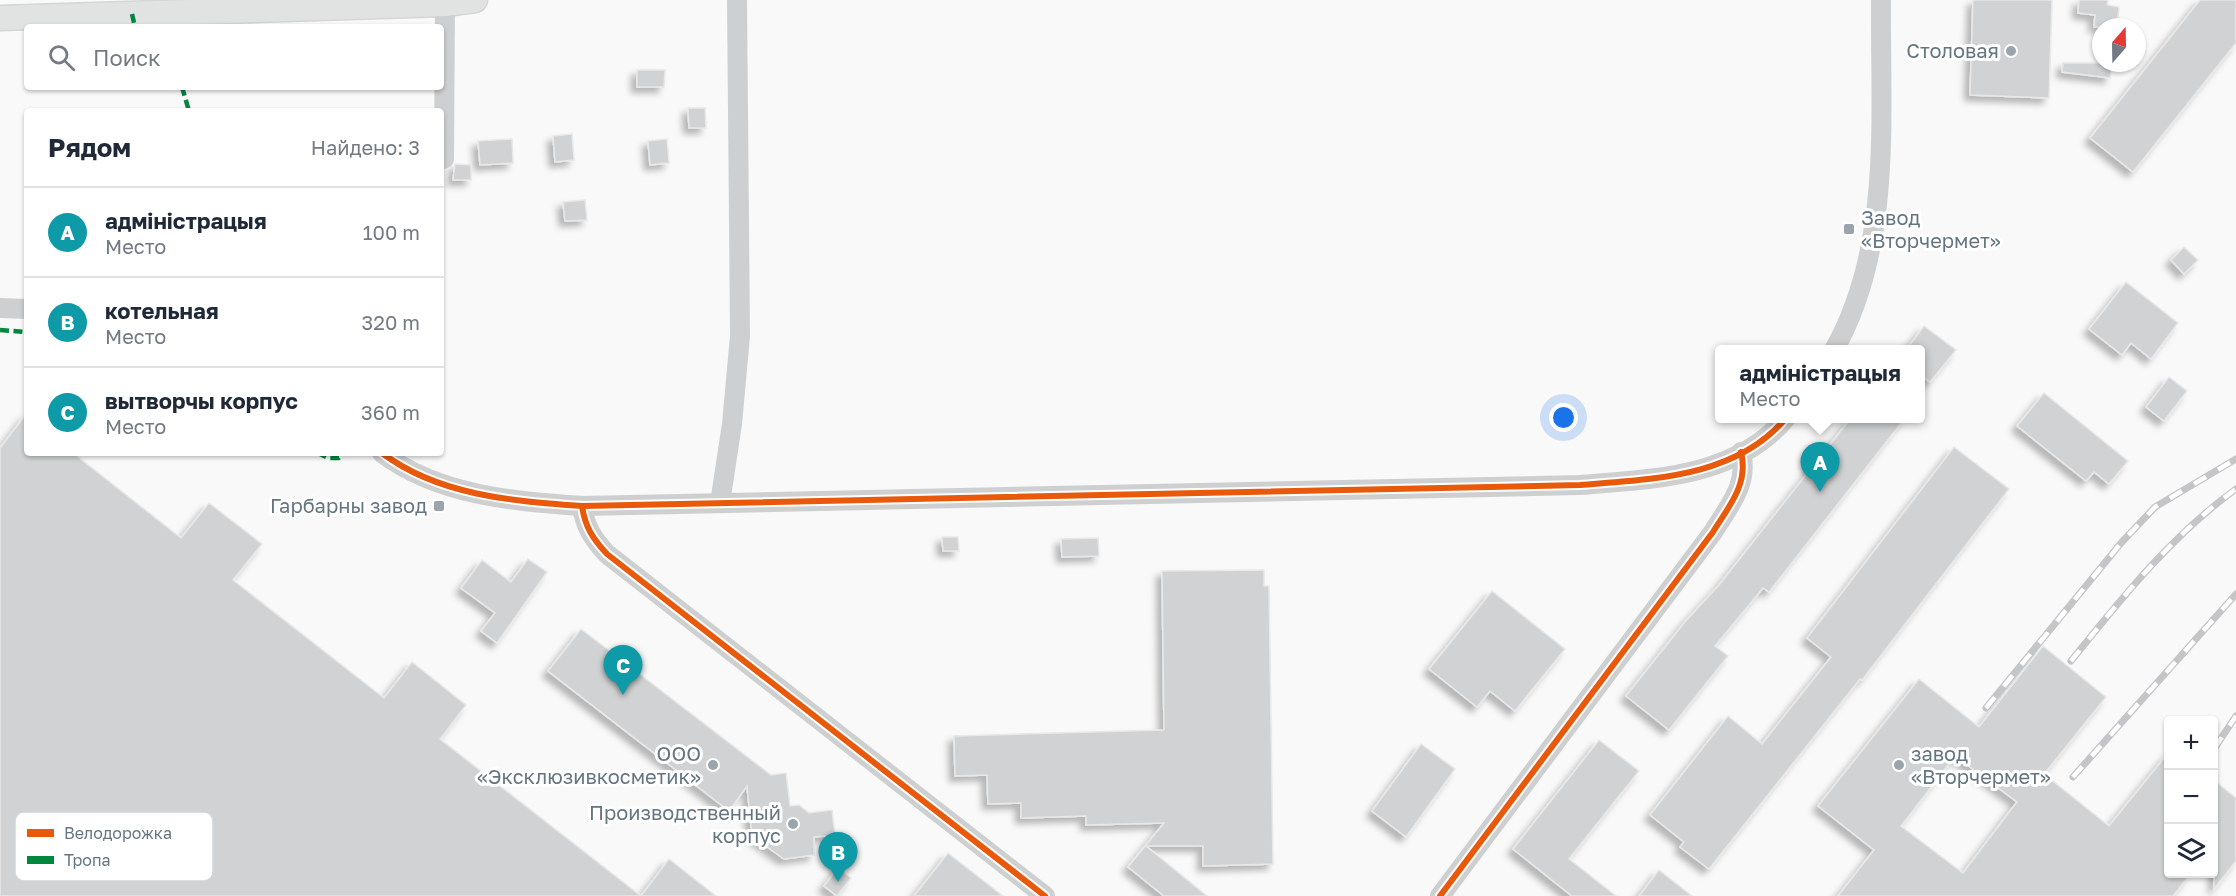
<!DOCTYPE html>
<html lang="ru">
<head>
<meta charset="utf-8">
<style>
  body { margin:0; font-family:"Golos Text",sans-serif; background:#f6f6f7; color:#1f2937 }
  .controls { position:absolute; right:18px; bottom:18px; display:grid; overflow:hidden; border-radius:6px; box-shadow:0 2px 4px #0004 }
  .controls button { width:54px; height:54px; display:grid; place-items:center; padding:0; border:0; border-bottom:2px solid #e0e1e3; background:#fff; color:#1f2937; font:30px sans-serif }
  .compass { position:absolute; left:2092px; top:18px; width:54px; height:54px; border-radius:50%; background:#fff; box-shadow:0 2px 4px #0004; rotate:20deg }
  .you { position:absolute; left:1564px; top:418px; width:21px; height:21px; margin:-15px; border:4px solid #fff; border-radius:50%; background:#1a73e8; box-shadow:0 0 0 9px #1a73e833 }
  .badge { display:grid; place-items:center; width:39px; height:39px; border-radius:50%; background:#2563eb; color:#fff; font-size:20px; font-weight:700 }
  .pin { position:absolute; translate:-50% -50px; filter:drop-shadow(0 2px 3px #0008) }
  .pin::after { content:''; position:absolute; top:32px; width:21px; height:18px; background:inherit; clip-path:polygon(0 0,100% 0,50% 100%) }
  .popup { position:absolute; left:1715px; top:345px; width:210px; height:78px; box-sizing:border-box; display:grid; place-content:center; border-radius:6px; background:#fff; filter:drop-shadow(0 2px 4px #0005); font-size:20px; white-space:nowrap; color:#747a83 }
  .popup b { font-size:22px; color:#1f2937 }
  .popup::after { content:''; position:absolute; left:50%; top:100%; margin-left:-12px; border:12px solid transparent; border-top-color:#fff }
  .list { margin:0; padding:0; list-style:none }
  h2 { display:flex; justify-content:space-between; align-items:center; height:78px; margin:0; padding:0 24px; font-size:26px }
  h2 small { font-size:20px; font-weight:400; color:#747a83 }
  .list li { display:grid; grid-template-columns:39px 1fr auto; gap:18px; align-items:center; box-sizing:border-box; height:90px; padding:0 24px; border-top:2px solid #e0e1e3 }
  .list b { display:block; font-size:22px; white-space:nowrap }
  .list p { margin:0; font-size:20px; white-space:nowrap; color:#747a83 }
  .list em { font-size:20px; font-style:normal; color:#747a83 }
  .icon { flex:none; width:33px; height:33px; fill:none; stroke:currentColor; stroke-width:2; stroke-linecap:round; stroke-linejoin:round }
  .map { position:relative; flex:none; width:2236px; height:896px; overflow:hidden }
  .search { position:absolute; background:#fff; box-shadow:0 2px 4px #0004; left:24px; top:24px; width:420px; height:66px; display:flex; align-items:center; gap:15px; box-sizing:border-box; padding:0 21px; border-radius:6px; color:#747a83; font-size:22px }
  .panel { position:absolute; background:#fff; box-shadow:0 2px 4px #0004; left:24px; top:108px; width:420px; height:348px; border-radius:6px }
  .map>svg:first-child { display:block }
  .building { fill:#d0d2d3; stroke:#e8e8e8; stroke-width:1.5; fill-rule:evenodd; filter:url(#shadow) }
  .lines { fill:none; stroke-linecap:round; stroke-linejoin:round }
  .major-casing { stroke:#d5d6d7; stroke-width:27 }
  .minor { stroke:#cecfd0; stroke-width:20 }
  .major { stroke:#e1e2e2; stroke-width:24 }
  .rail-casing { stroke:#c3c5c6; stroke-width:7 }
  .rail { stroke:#fff; stroke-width:4.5; stroke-dasharray:14; stroke-linecap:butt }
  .quiet { stroke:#00873e; stroke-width:4.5; stroke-dasharray:9 4.5; stroke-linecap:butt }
  .cycleway-casing { stroke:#fff; stroke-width:10 }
  .cycleway { stroke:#e8590c; stroke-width:6 }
  .poi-dot { fill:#99a4ac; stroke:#fff; stroke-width:2 }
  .labels { text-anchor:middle; stroke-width:6; stroke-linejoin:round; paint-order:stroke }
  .poi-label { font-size:20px; fill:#657683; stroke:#fff; text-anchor:end }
  .key { fill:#fff; stroke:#d1d6da; stroke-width:1.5 }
  .key-label { font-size:16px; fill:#657683 }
</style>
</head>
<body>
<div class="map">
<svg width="2236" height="896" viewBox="0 0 2236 896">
  <defs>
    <filter id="shadow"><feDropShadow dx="-5.5" dy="5.5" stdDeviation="3" flood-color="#0004"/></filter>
  </defs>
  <rect width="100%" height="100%" fill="#f9f9f9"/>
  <g class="building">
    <path d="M1973,0H2052L2049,98L1970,95Z"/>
    <path d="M2079,0H2108L2107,5L2119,7L2117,27H2094L2095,15L2078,13Z"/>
    <path d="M2200,0H2236V43L2133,172L2090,138Z"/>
    <path d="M2063,63H2112L2110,78L2062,72Z"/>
    <path d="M637,70H665L664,87H637Z"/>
    <path d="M688,108H705L706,128H689Z"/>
    <path d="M572,134L574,160L555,162L553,136Z"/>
    <path d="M512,139L513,163L480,165L478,141Z"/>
    <path d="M667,139L669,163L650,165L648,141Z"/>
    <path d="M455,164L471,165V180H453Z"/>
    <path d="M585,200L587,220L565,221L563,202Z"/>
    <path d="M2184,247L2198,260L2184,274L2171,260Z"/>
    <path d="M2126,282L2178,323L2151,359L2131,343L2122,355L2089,329Z"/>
    <path d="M1924,326L1956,350L1930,382L1920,375V350H1906Z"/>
    <path d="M2169,377L2187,391L2164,421L2146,407Z"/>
    <path d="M2044,393L2128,461L2109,484L2094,472L2086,481L2017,426Z"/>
    <path d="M27,413V453H73L181,538L209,503L262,544L233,580L384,698L412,662L466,705L440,739L641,896L669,859L716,896H0V448Z"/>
    <path d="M1851,418H1905L1769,592L1763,588L1715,646L1728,656L1669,730L1626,696L1685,622L1719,585Z"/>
    <path d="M1954,447L2009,489L1862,680L1860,679L1709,869L1680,847L1684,842L1650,815L1728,716L1762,744L1831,657L1807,638Z"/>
    <path d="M942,537H958L959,551H943Z"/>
    <path d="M1098,538L1099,556L1062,557L1061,539Z"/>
    <path d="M528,559L547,572L497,643L481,631L495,613L461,588L482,560L511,582Z"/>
    <path d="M1264,570V586H1269L1273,864L1203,866V846H1146L1207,896H1164L1128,867L1164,823L1086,825V816L1021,818V803L988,804L987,775L955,776L954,736L1164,730L1162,571Z"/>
    <path d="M1492,591L1565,649L1515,711L1490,691L1477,707L1429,669Z"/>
    <path d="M581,629L771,775L786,773L790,806L799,805L809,813L832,810L835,835L814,837V855L784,859L752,836L747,786L729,811L548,671Z"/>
    <path d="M2043,646L2106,697L2044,774L2109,826L2169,752V873H2191L2173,896H1838L1874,850L1818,806L1919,679L1979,727ZM1955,756L2017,802L1963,873L1901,826Z"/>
    <path d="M1599,740L1639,771L1569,859L1616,896H1572L1513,849Z"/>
    <path d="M1421,744L1455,769L1406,837L1372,811Z"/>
    <path d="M2214,780L2236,798V861L2214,889Z"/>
    <path d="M948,853L1003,896H914Z"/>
    <path d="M838,868L851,878L837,896L824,886Z"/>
    <path d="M1659,870L1692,896H1639Z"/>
  </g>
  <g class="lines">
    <defs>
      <path id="major" d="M0,18L445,4L475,0"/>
    </defs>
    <use href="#major" class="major-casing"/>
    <g class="minor">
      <path d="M444,159L445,0"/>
      <path d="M0,308L27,309"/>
      <path d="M1834,350C1893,246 1880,115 1881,0"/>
      <path d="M382,453C439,496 514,501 582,506L1580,485C1651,479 1736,478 1786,418"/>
      <path d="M720,503L732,424L740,336L737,0"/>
      <path d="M582,506C585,527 593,539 607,554L1045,896"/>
      <path d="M1440,896L1713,532C1729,506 1749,484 1741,452"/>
    </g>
    <use href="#major" class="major"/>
    <defs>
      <g id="rail">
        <path d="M2071,661C2121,599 2171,536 2236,489"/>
        <path d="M1986,708L2121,543L2155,507L2236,459"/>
        <path d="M2214,749L2236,716"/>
        <path d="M2073,777L2236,594"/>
      </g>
    </defs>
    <use href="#rail" class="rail-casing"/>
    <use href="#rail" class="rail"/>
    <g class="quiet">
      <path d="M132,14L135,27"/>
      <path d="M182,87L189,111"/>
      <path d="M0,330L27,332"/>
      <path d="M318,453L328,458H339L344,453"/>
    </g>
    <defs>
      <g id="cycleway">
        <path d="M382,453C439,496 514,501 582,506L1580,485C1651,479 1736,478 1786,418"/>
        <path d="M582,506C585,527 593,539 607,554L1045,896"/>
        <path d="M1440,896L1713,532C1729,506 1749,484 1741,452"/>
      </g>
    </defs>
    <use href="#cycleway" class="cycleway-casing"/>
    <use href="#cycleway" class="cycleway"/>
  </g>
  <g class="poi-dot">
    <circle cx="2011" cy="51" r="6"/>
    <rect x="1843" y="223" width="12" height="12" rx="3"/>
    <rect x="433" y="500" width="12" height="12" rx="3"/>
    <circle cx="713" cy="765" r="6"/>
    <circle cx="1899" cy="765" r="6"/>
    <circle cx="793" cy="824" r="6"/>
  </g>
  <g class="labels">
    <g class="poi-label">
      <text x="1999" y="58">Столовая</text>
      <text x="1861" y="225" text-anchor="start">Завод<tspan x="1861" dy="23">«Вторчермет»</tspan></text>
      <text x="427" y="513">Гарбарны завод</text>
      <text x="701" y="761">ООО<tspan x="701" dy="23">«Эксклюзивкосметик»</tspan></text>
      <text x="1911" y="761" text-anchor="start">завод<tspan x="1911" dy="23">«Вторчермет»</tspan></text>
      <text x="781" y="820">Производственный<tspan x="781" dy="23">корпус</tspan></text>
    </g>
  </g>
  <rect x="15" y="812" width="198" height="69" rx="9" class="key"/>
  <rect x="27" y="829" width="27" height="8" fill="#e8590c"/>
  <rect x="27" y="856" width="27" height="8" fill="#00873e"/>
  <g class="key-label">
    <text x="64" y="839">Велодорожка</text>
    <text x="64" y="866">Тропа</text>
  </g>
</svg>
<div class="controls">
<button>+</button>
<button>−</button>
<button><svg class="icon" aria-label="layers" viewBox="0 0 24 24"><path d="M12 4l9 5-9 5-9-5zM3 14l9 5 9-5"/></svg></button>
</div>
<svg class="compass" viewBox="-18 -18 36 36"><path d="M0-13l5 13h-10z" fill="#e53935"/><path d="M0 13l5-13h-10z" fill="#747a83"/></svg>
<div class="you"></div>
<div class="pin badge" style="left:1820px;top:492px;background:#0f9aa8">A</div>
<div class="popup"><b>адміністрацыя</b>Место</div>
<div class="pin badge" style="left:838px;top:882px;background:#0f9aa8">B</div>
<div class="pin badge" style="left:623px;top:695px;background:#0f9aa8">C</div>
<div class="search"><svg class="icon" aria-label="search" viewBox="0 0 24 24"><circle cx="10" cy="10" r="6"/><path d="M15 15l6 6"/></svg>Поиск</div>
<section class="panel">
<h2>Рядом<small>Найдено: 3</small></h2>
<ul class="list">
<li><span class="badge" style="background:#0f9aa8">A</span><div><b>адміністрацыя</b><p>Место</p></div><em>100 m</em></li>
<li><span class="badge" style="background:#0f9aa8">B</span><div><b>котельная</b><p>Место</p></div><em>320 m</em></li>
<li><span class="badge" style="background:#0f9aa8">C</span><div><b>вытворчы корпус</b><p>Место</p></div><em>360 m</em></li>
</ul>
</section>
</div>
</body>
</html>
